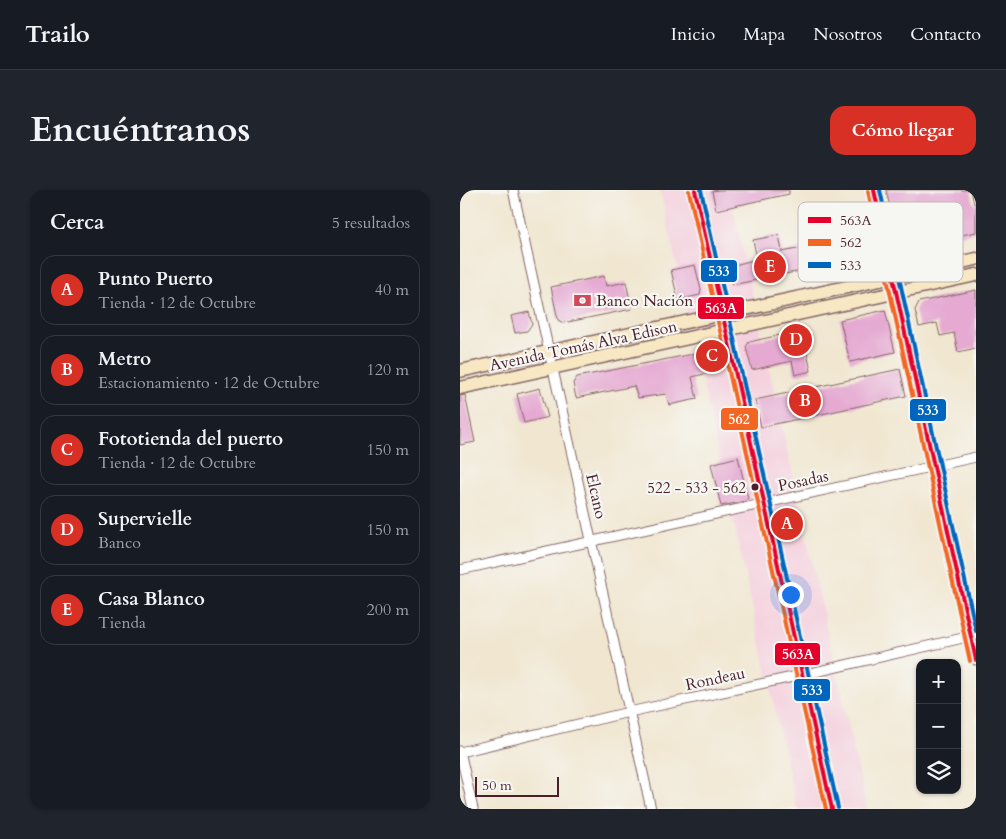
<!DOCTYPE html>
<html lang="es">
<head>
<meta charset="utf-8">
<style>
  body { margin:0; font-family:Cardo,serif; background:#20242c; color:#f1f3f6 }
  .controls { position:absolute; right:15px; bottom:15px; display:grid; overflow:hidden; border-radius:10px; box-shadow:0 1px 4px #0004 }
  .controls button { width:45px; height:45px; display:grid; place-items:center; padding:0; border:0; border-bottom:1px solid #363941; background:#171b24; color:#f1f3f6; font:25px sans-serif }
  .scale { position:absolute; left:15px; bottom:12px; width:84px; box-sizing:border-box; padding-left:5px; border:2px solid #4a1f2b; border-top:0; font-size:14px; line-height:18px; white-space:nowrap; color:#4a1f2b; -webkit-text-stroke:4px #f6f6f2; paint-order:stroke }
  .you { position:absolute; left:330px; top:404px; width:18px; height:18px; margin:-12px; border:4px solid #fff; border-radius:50%; background:#1a73e8; box-shadow:0 0 0 8px #1a73e833 }
  .badge { display:grid; place-items:center; width:32px; height:32px; border-radius:50%; background:#d93025; color:#fff; font-size:16px; font-weight:700 }
  .pin { position:absolute; translate:-50% -50%; border:2px solid #fff; box-shadow:0 1px 5px #0006 }
  .list { margin:0; padding:0; list-style:none }
  h2 { display:flex; justify-content:space-between; align-items:center; height:65px; margin:0; padding:0 20px; font-size:21px }
  h2 small { font-size:16px; font-weight:400; color:#9ea1a6 }
  .list li { display:grid; grid-template-columns:32px 1fr auto; gap:15px; align-items:center; box-sizing:border-box; height:70px; margin:0 10px 10px; padding:0 10px; border:1px solid #363941; border-radius:15px }
  .list b { display:block; font-size:19px; white-space:nowrap }
  .list p { margin:0; font-size:16px; white-space:nowrap; color:#9ea1a6 }
  .list em { font-size:16px; font-style:normal; color:#9ea1a6 }
  .icon { flex:none; width:28px; height:28px; fill:none; stroke:currentColor; stroke-width:2; stroke-linecap:round; stroke-linejoin:round }
  .map { position:relative; flex:none; width:516px; height:619px; overflow:hidden; border-radius:15px }
  header { display:flex; align-items:center; gap:30px; box-sizing:border-box; height:70px; padding:0 25px; background:#171b24; border-bottom:1px solid #363941 }
  header strong { font-size:24px }
  nav { display:flex; gap:28px; margin-inline-start:auto; font-size:18px }
  .intro { display:flex; align-items:center; justify-content:space-between; box-sizing:border-box; height:120px; padding:0 30px }
  h1 { margin:0; font-size:35px }
  .button { padding:12px 22px; border-radius:15px; background:#d93025; color:#fff; font-size:18px; font-weight:700 }
  main { display:flex; gap:30px; padding:0 30px }
  aside { flex:1; background:#171b24; border-radius:15px; box-shadow:0 1px 4px #0004 }
  .map>svg:first-child { display:block }
  .built { fill:#f4cfdd }
  .building { fill:#e5a9d2 }
  .lines { fill:none; stroke-linecap:round; stroke-linejoin:round }
  .street-casing { stroke:#846565; stroke-width:11 }
  .secondary-casing { stroke:#846565; stroke-width:15 }
  .street { stroke:#fff; stroke-width:9 }
  .secondary { stroke:#f7e8c3; stroke-width:12 }
  .bus-1-casing { stroke:#f6f6f2; stroke-width:8 }
  .bus-2-casing { stroke:#f6f6f2; stroke-width:8 }
  .bus-3-casing { stroke:#f6f6f2; stroke-width:8 }
  .bus-1 { stroke:#e4002b; stroke-width:4 }
  .bus-2 { stroke:#f26522; stroke-width:4 }
  .bus-3 { stroke:#0065bd; stroke-width:4 }
  .bus-dot { fill:#4a1f2b; stroke:#f6f6f2; stroke-width:2 }
  .labels { text-anchor:middle; stroke-width:4.5; stroke-linejoin:round; paint-order:stroke }
  .bus-label { font-size:15px; fill:#4a1f2b; stroke:#f6f6f2; text-anchor:end }
  .poi-label { font-size:16px; fill:#4a1f2b; stroke:#f6f6f2; text-anchor:start }
  .street-label { font-size:16px; fill:#4a1f2b; stroke:#f6f6f2 }
  .key { fill:#f6f6f2; stroke:#c2b6b6; stroke-width:1 }
  .key-label { font-size:14px; fill:#4a1f2b }
  .line-badge { stroke:#f6f6f2; stroke-width:2 }
  .badge-label { font-size:14px; text-anchor:middle; font-weight:bold; fill:#fff }
</style>
</head>
<body>
<header>
<strong>Trailo</strong>
<nav><a>Inicio</a><a>Mapa</a><a>Nosotros</a><a>Contacto</a></nav>
</header>
<div class="intro"><h1>Encuéntranos</h1><a class="button">Cómo llegar</a></div>
<main>
<aside>
<h2>Cerca<small>5 resultados</small></h2>
<ul class="list">
<li><span class="badge">A</span><div><b>Punto Puerto</b><p>Tienda · 12 de Octubre</p></div><em>40 m</em></li>
<li><span class="badge">B</span><div><b>Metro</b><p>Estacionamiento · 12 de Octubre</p></div><em>120 m</em></li>
<li><span class="badge">C</span><div><b>Fototienda del puerto</b><p>Tienda · 12 de Octubre</p></div><em>150 m</em></li>
<li><span class="badge">D</span><div><b>Supervielle</b><p>Banco</p></div><em>150 m</em></li>
<li><span class="badge">E</span><div><b>Casa Blanco</b><p>Tienda</p></div><em>200 m</em></li>
</ul>
</aside>
<div class="map">
<svg width="516" height="619" viewBox="0 0 516 619">
  <rect width="100%" height="100%" fill="#f6f6f2"/>
  <filter id="ink" filterUnits="userSpaceOnUse"><feTurbulence type="fractalNoise" baseFrequency=".02" numOctaves="2"/><feDisplacementMap in="SourceGraphic" scale="10" xChannelSelector="R" yChannelSelector="G"/><feConvolveMatrix kernelMatrix="1 2 1 2 8 2 1 2 1" color-interpolation-filters="sRGB"/></filter>
  <filter id="wash" filterUnits="userSpaceOnUse"><feTurbulence type="fractalNoise" baseFrequency=".0096" numOctaves="4" result="noise"/><feDisplacementMap in="SourceGraphic" scale="20" xChannelSelector="R" yChannelSelector="G"/><feGaussianBlur stdDeviation="1.12" result="paint"/><feColorMatrix in="noise" values="0 0 0 0 0 0 0 0 0 0 0 0 0 0 0 0 0 1.4 0 .05"/><feComposite in="paint" operator="in"/></filter>
  <g filter="url(#wash)">
    <rect width="100%" height="100%" fill="#f1e7d1"/>
    <path class="built" d="M200,0H269L407,619H337Z"/>
    <g id="blocks">
      <g class="building">
        <path d="M258,0H329V4L256,20L252,1Z"/>
        <path d="M426,0H511L514,14L516,13V42L440,58Z"/>
        <path d="M406,25L412,61L408,67L272,95L267,77L297,69L293,50L319,45L322,62L352,56L353,58L370,55L369,50L386,46L383,30Z"/>
        <path d="M235,75L241,100L240,105L218,110L211,80Z"/>
        <path d="M144,86L146,96L166,92L172,119L103,133L98,130L91,97Z"/>
        <path d="M516,100V158L498,162L494,143L480,146L477,133L459,137L455,120L459,112Z"/>
        <path d="M425,120L435,162L390,172L380,130Z"/>
        <path d="M69,122L72,134L67,141L55,143L51,126Z"/>
        <path d="M342,140L351,181L335,185L332,171L292,180L286,157L289,152Z"/>
        <path d="M253,160L257,164L261,180L232,187L237,209L209,215L206,204L178,208L174,196L116,208L113,193L117,187Z"/>
        <path d="M440,179L446,206L301,237L295,210Z"/>
        <path d="M80,198L88,227L64,233L57,204Z"/>
        <path d="M5,205L15,252L0,255V206Z"/>
        <path d="M278,267L288,308L286,311L261,316L251,274Z"/>
      </g>
    </g>
  </g>
  <g filter="url(#ink)">
    <use href="#blocks" fill-opacity="0" stroke="#846565" stroke-width="1"/>
    <g class="lines">
      <defs>
        <g id="street">
          <path d="M53,0L191,619"/>
          <path d="M235,0L372,619"/>
          <path d="M414,0L516,470"/>
          <path d="M0,380L516,267"/>
          <path d="M0,561L13,619"/>
          <path d="M0,562L169,522L342,485L516,445"/>
        </g>
        <g id="secondary">
          <path d="M0,181L516,69"/>
          <path d="M0,198L516,85"/>
        </g>
      </defs>
      <use href="#street" class="street-casing"/>
      <use href="#secondary" class="secondary-casing"/>
      <use href="#street" class="street"/>
      <use href="#secondary" class="secondary"/>
      <defs>
        <g id="bus-1">
          <path d="M235,0L372,619"/>
          <path d="M414,0L516,470"/>
        </g>
        <g id="bus-2">
          <path d="M229,1L366,619"/>
          <path d="M408,1L510,471"/>
        </g>
        <g id="bus-3">
          <path d="M241,0L378,618"/>
          <path d="M420,0L516,441"/>
        </g>
      </defs>
      <use href="#bus-1" class="bus-1-casing"/>
      <use href="#bus-2" class="bus-2-casing"/>
      <use href="#bus-3" class="bus-3-casing"/>
      <use href="#bus-1" class="bus-1"/>
      <use href="#bus-2" class="bus-2"/>
      <use href="#bus-3" class="bus-3"/>
    </g>
  </g>
  <defs>
    <symbol id="bank-bare" viewBox="-9 -9 18 18"><path d="M-6-4H6V4H-6ZM0-2.3a2.3 2.3 0 1 0 0 4.6a2.3 2.3 0 1 0 0-4.6Z" fill="#d1495b" stroke="#f6f6f2" stroke-width="2.5" paint-order="stroke"/></symbol>
  </defs>
  <g fill-rule="evenodd">
    <use href="#bank-bare" x="110" y="98" width="25" height="25"/>
  </g>
  <circle class="bus-dot" cx="295" cy="297" r="4.5"/>
  <g class="labels">
    <g class="bus-label">
      <text x="286" y="303">522 - 533 - 562</text>
    </g>
    <g class="poi-label">
      <text x="136" y="116">Banco Nación</text>
    </g>
    <g class="street-label">
      <text transform="translate(123 155) rotate(-12)" y="6">Avenida Tomás Alva Edison</text>
      <text transform="translate(343 290) rotate(-12)" y="6">Posadas</text>
      <text transform="translate(137 306) rotate(77)" y="6">Elcano</text>
      <text transform="translate(255 488) rotate(-12)" y="6">Rondeau</text>
    </g>
  </g>
  <rect x="338" y="12" width="165" height="80" rx="8" class="key"/>
  <rect x="348" y="27" width="23" height="6" fill="#e4002b"/>
  <rect x="348" y="49" width="23" height="7" fill="#f26522"/>
  <rect x="348" y="72" width="23" height="6" fill="#0065bd"/>
  <g class="key-label">
    <text x="380" y="35">563A</text>
    <text x="380" y="57">562</text>
    <text x="380" y="80">533</text>
  </g>
  <g class="line-badge">
    <rect x="240" y="69" width="38" height="24" rx="5" fill="#0065bd"/>
    <rect x="237" y="106" width="48" height="24" rx="5" fill="#e4002b"/>
    <rect x="449" y="208" width="38" height="24" rx="5" fill="#0065bd"/>
    <rect x="260" y="217" width="39" height="24" rx="5" fill="#f26522"/>
    <rect x="314" y="452" width="47" height="24" rx="5" fill="#e4002b"/>
    <rect x="333" y="488" width="38" height="24" rx="5" fill="#0065bd"/>
  </g>
  <g class="badge-label">
    <text x="259" y="86">533</text>
    <text x="261" y="123">563A</text>
    <text x="468" y="225">533</text>
    <text x="279" y="234">562</text>
    <text x="338" y="469">563A</text>
    <text x="352" y="505">533</text>
  </g>
</svg>
<div class="controls">
<button>+</button>
<button>−</button>
<button><svg class="icon" aria-label="layers" viewBox="0 0 24 24"><path d="M12 4l9 5-9 5-9-5zM3 14l9 5 9-5"/></svg></button>
</div>
<div class="scale">50 m</div>
<div class="you"></div>
<div class="pin badge" style="left:327px;top:334px">A</div>
<div class="pin badge" style="left:345px;top:211px">B</div>
<div class="pin badge" style="left:252px;top:166px">C</div>
<div class="pin badge" style="left:336px;top:150px">D</div>
<div class="pin badge" style="left:310px;top:77px">E</div>
</div>
</main>
</body>
</html>
